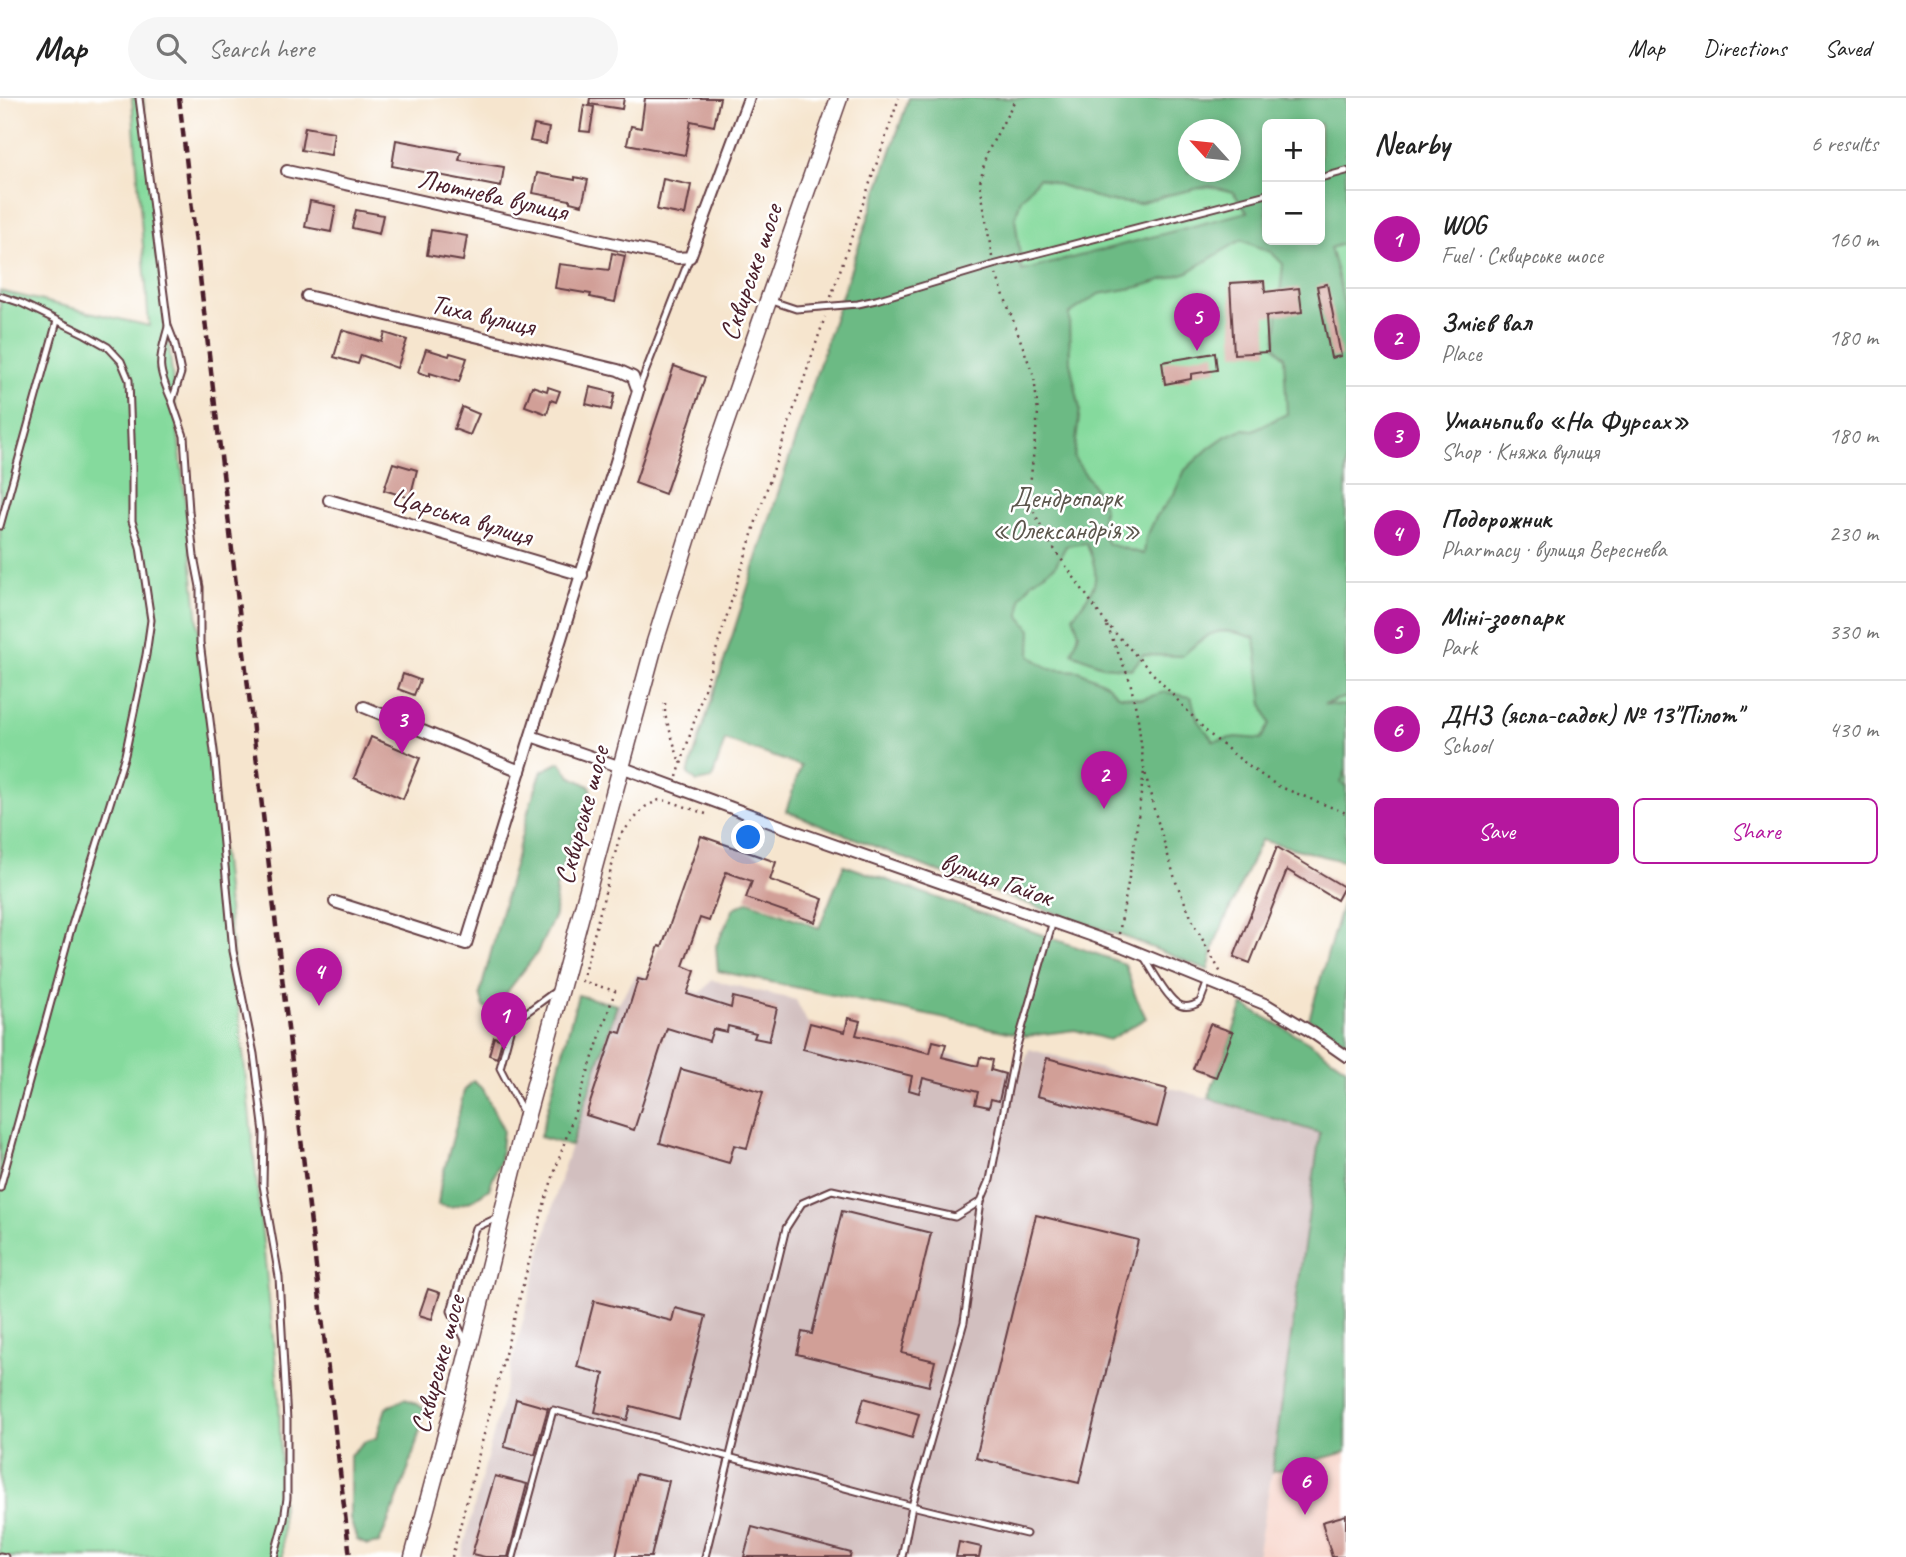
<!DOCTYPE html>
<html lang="en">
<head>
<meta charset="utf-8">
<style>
  body { margin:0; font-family:Caveat,sans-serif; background:#f6f6f6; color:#222 }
  .controls { position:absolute; right:21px; top:21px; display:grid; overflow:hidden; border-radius:10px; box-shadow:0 4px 10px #0003 }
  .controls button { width:63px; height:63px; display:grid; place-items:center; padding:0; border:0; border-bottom:2px solid #e0e0e0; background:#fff; color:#222; font:35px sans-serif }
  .compass { position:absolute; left:1178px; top:21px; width:63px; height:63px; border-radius:50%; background:#fff; box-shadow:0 4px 10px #0003; rotate:297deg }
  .you { position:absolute; left:749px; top:740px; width:24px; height:24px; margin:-18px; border:5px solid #fff; border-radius:50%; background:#1a73e8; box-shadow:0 0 0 10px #1a73e833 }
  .badge { display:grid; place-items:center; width:46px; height:46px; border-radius:50%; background:#b5179e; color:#fff; font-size:23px; font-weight:700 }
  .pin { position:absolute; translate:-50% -58px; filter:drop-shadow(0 2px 4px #0008) }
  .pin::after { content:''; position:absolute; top:37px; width:24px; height:21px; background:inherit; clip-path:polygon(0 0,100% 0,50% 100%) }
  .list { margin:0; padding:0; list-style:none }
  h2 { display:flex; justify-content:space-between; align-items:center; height:91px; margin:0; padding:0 28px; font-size:30px }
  h2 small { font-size:23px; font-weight:400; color:#767676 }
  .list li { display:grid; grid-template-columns:46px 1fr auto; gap:21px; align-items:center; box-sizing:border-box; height:98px; padding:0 28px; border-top:2px solid #e0e0e0 }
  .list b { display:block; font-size:26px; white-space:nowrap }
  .list p { margin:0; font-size:23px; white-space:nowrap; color:#767676 }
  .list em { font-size:23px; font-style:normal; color:#767676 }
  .actions { display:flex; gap:14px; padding:21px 28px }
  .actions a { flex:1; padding:16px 0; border:2px solid #b5179e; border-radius:10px; text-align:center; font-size:24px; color:#b5179e }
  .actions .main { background:#b5179e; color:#fff }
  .icon { flex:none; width:38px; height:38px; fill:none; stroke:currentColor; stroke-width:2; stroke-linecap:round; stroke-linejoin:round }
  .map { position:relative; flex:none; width:1346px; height:1459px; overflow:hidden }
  header { display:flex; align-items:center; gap:42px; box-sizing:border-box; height:98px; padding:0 35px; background:#fff; border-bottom:2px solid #e0e0e0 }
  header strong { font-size:33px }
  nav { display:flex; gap:38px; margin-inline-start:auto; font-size:24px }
  .search { width:490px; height:63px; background:#f6f6f6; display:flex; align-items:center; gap:18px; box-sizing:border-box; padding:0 24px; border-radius:38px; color:#767676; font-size:26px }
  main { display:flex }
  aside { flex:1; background:#fff }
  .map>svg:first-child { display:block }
  .built { fill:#f7d1c6 }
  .industrial { fill:#d2bfbf }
  .green { fill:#85da9d; stroke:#687c64; stroke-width:2; fill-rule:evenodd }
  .forest { fill:#6cba84; stroke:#5b6c58; stroke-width:2; fill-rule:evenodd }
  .building { fill:#d19f97 }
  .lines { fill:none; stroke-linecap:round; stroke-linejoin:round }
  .lane-casing { stroke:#643d43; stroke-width:9 }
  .street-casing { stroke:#643d43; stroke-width:14 }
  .primary-casing { stroke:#643d43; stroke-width:19 }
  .path { stroke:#643d43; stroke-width:2.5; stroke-dasharray:2 5; stroke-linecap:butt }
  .lane { stroke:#fff; stroke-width:5 }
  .street { stroke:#fff; stroke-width:10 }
  .primary { stroke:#fff; stroke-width:16 }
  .rail { stroke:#4a1f2b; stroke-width:4.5; stroke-dasharray:10 5; stroke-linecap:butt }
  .labels { text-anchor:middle; stroke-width:5; stroke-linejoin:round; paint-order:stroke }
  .street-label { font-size:28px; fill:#4a1f2b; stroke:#fff }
  .park-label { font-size:28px; fill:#5c574d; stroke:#fff }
</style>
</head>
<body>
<header>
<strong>Map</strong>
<div class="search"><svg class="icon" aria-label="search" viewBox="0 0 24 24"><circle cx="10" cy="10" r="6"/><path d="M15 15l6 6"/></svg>Search here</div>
<nav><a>Map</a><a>Directions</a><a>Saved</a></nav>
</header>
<main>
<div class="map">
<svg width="1346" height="1459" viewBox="0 0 1346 1459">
  <rect width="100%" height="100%" fill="#fff"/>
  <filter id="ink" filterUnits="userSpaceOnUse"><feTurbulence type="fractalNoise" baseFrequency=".0143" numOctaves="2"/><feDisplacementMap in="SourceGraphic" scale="14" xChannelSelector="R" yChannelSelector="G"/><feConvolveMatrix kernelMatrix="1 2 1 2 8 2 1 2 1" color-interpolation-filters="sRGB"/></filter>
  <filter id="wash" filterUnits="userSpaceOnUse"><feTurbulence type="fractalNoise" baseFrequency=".00686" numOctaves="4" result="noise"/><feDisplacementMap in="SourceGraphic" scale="28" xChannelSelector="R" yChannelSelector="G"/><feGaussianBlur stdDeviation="1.57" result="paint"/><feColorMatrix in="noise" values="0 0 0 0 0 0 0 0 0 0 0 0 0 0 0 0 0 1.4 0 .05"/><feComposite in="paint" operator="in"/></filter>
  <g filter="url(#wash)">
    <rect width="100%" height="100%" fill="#f6e5ce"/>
    <path class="built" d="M1346,1354V1459H1257L1272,1374Z"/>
    <path class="industrial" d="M637,876L701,895L712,882L796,902L807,924L810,925L1021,974L1029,951L1208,1000L1320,1034L1272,1374L1257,1459H461L561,1078L617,907Z"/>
    <g class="green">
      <path d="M132,0H143L279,1297L283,1459H0V193L149,228Z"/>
      <path d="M909,0H1346V736L981,686L831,230ZM1267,26H1320V142H1267ZM1188,32H1230V74H1188Z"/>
    </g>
    <g class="forest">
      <path d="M909,0H1346V145L1330,150L1337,174L1346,217V599L1324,606L1346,608V672L1341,685L1346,688V764L1261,742L1216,842L1208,872L1125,839L959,782L786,713L801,668L725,642L712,681L697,684L688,676L831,230ZM1267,26H1320V142H1267ZM1188,32H1230V74H1188ZM1039,80L1107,103L1139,106L1168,97L1209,88L1233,94L1247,114L1022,173L1015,120L1021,101ZM1241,142L1271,154L1283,166L1275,248L1284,259L1287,316L1253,332L1243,331L1226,338L1209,350L1185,372L1174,396L1156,419L1146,440L1144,456L1108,446L1100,431L1104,409L1096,392L1074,360L1080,311L1070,264L1069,216L1099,196L1139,189L1188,174ZM1086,445C1103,481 1096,489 1073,518L1079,535L1072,555L1104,568L1132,571L1143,557L1182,558C1211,533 1216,527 1255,540L1263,607L1270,626L1261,641L1236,639L1214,643L1198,623L1191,599L1165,594L1142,601L1118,597L1105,585L1079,573L1050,571L1030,558L1031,532L1020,518L1021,499L1033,483L1055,468L1066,448Z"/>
      <path d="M560,664L570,678L591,689L590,700L568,751L556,791L555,817L537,855L494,911L484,910L480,896L529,710L542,673Z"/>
      <path d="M844,767L1125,866L1135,897L1146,920L1109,942L1075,932L1027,938L718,873L716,848L734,810L749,803L819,830Z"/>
      <path d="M1346,792V943L1309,921Z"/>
      <path d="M578,897L617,907L571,1048L540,1039Z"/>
      <path d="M1243,907L1309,944L1346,970V1354L1272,1374L1320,1035L1208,1000Z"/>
      <path d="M473,983L483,991L503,1032L500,1062L489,1091L471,1103L451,1109L438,1107L441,1084L456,1028L464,993Z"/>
      <path d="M405,1300L425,1311C415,1358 398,1402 379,1445L367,1447L357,1442L350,1421V1357L364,1344L376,1340L386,1310Z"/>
    </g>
    <g id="blocks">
      <g class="building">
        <path d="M590,0H624L622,11L589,6Z"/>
        <path d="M645,0H720L714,28L691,23L685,57L627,46L631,28L641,30Z"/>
        <path d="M584,7L594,9L590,34L580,33Z"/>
        <path d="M534,27L549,30L546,46L530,43Z"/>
        <path d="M305,29L334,34L331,57L301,52Z"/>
        <path d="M396,42L461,54L459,62L504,69L501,89L392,68Z"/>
        <path d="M537,75L575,82V79L588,82L582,107L570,104V102L533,95Z"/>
        <path d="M663,81L691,87L685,117L657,112Z"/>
        <path d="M310,103L336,108L331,134L305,129Z"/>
        <path d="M356,112L383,117L379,136L352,130Z"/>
        <path d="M431,132L467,138L463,163L427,157Z"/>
        <path d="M612,155L625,158L615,204L590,199L591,196L555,190L559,166L609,172Z"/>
        <path d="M1264,183L1265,194L1299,190L1302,214L1266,218L1268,254L1234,256L1230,185Z"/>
        <path d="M1327,186L1341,258L1331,260L1317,188Z"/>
        <path d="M342,232L382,244L385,235L407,242L397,270L361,257L358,266L334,259Z"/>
        <path d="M426,251L449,258L450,255L467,260L459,284L430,275V278L418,274Z"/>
        <path d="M1215,255L1217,272L1191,276V281L1165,286L1162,264Z"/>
        <path d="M674,268L705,279L665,396L635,385Z"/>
        <path d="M532,288L547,293L548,289L560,293L556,304L551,302L547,316L525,308Z"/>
        <path d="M590,289L615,295L611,312L586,306Z"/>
        <path d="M462,309L479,316L470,337L454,331Z"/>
        <path d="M393,365L417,372L410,400L384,392Z"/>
        <path d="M403,576L420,582L414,597L398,591Z"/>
        <path d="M371,639L420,660L403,701L354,680Z"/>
        <path d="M701,738L776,764L770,782L823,801L815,824L746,800L752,783L726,774L709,823L700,820L683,868L695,873L687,896L731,910L733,899L777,910L769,943L754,940L756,935L728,928L727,934L713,931L709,943L667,930L634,1032L586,1017L614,933L621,935L638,881L646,883L659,848L662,849Z"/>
        <path d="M1277,749L1344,789L1337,802L1287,772L1250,865L1234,859Z"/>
        <path d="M848,920L860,923L856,937L930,955L933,943L946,946L942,959L978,968L980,959L993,962L991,972L1005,976L999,1003L991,1001L989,1009L975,1006L978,994L923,980L919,995L909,992L912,978L803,951L810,925L845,934Z"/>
        <path d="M1210,926L1233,934L1216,979L1193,971Z"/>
        <path d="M494,939L502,942L497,960L489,957Z"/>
        <path d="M1047,960L1167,991L1157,1029L1037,998Z"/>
        <path d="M681,971L763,994L747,1050L734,1047L729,1065L660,1045Z"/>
        <path d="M842,1113L931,1135L902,1255L935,1263L929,1288L797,1256L802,1234L812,1236Z"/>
        <path d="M1036,1117L1138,1142L1079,1385L976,1360Z"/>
        <path d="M428,1191L440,1195L432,1221L419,1217Z"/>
        <path d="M594,1203L672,1223L675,1210L706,1218L679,1321L631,1308L627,1322L595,1314L604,1276L577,1269Z"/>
        <path d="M864,1300L919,1316L912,1340L857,1324Z"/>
        <path d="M516,1301L548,1310L535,1357L504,1349Z"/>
        <path d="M636,1376L669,1383L651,1459H616Z"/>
        <path d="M495,1378L527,1386L508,1459H485L472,1456Z"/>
        <path d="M1346,1417V1459H1332L1322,1424Z"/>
        <path d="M752,1429L851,1455L850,1459H744Z"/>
        <path d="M959,1444L981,1449L979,1459H956Z"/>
      </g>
    </g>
  </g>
  <g filter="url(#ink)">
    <use href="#blocks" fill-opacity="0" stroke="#643d43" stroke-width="2"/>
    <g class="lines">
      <defs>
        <g id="lane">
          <path d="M139,0L168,228L175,246L181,275L172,303L184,338L189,413L194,458L200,489V544L215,661L233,853L254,956L264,1035L263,1087L279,1179L287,1323V1400L284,1422L274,1459"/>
          <path d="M1320,80L1346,73"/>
          <path d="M0,198L21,205L85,236L108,249L121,263L129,282L132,369V423L140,449L151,522L146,557L125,657L72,827L0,1090"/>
          <path d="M772,203L796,211L858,206L876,202L993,167L1267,96"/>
          <path d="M168,229C158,265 157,270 172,303"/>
          <path d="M639,290L690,159"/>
          <path d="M0,428L57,223"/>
          <path d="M1144,859C1152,871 1166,899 1178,906C1185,911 1193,908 1200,904L1208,883"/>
          <path d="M524,1016L500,970L512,925L557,892"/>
          <path d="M981,1103L964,1224L912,1408L1026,1436"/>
          <path d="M466,1244L451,1213L475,1130L499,1119"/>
          <path d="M0,1458L5,1459"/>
          <path d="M513,1459L553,1312L912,1408L902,1459"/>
          <path d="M705,1459L786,1130L802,1105L832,1092L955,1119L981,1103L990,1082L1016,951L1053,823"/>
        </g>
        <g id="street">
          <path d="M287,73L678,160L690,159L749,0"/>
          <path d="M307,198L618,272L633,279L638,293L466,846L335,804"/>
          <path d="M329,402L582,477"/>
          <path d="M364,609L520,673"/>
          <path d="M531,638L621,669L797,734L1124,849L1267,907L1313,935L1346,958"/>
        </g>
        <path id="primary" d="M413,1459L464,1270L526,1020L655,544L710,369L839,0"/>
      </defs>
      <use href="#lane" class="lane-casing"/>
      <use href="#street" class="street-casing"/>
      <use href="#primary" class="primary-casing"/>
      <g class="path">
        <path d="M992,159L980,84L986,57L1016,0"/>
        <path d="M996,176L1034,279L1038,315L1030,387L1034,414L1048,442L1105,524L1208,635L1251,670L1278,688L1346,715"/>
        <path d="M831,199L899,0"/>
        <path d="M1107,528L1130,583L1138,621L1144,670L1154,711L1176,784L1195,828L1221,875"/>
        <path d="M665,605V617L679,662"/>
        <path d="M677,679L758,417L825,219"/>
        <path d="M1119,836L1133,757L1144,673"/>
        <path d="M452,1459L545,1103L615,893L582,883L620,737L645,709L659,702L669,703L706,716"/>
      </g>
      <use href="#lane" class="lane"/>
      <use href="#street" class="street"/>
      <use href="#primary" class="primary"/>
      <path class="rail" d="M179,0L350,1459"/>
    </g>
  </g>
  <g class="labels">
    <g class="street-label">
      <text transform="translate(493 96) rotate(13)" y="10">Лютнева вулиця</text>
      <text transform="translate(750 174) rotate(-71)" y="10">Сквирське шосе</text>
      <text transform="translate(483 216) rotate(13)" y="10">Тиха вулиця</text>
      <text transform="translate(462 417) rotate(17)" y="10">Царська вулиця</text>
      <text transform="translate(581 717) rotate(-75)" y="10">Сквирське шосе</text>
      <text transform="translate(997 780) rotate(19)" y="10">вулиця Гайок</text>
      <text transform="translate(437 1266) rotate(-75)" y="10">Сквирське шосе</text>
    </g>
    <g class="park-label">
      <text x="1066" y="409">Дендропарк<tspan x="1066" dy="32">«Олександрія»</tspan></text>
    </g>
  </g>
</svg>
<div class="controls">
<button>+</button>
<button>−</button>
</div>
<svg class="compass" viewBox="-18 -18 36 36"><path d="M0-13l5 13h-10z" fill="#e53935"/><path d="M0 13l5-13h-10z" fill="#767676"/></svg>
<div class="you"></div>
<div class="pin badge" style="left:504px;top:952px">1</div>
<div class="pin badge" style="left:1104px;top:711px">2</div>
<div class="pin badge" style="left:402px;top:656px">3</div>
<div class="pin badge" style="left:319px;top:908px">4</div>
<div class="pin badge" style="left:1197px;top:253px">5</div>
<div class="pin badge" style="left:1305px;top:1417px">6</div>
</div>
<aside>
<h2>Nearby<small>6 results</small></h2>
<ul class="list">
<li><span class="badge">1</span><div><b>WOG</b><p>Fuel · Сквирське шосе</p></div><em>160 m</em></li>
<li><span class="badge">2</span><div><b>Змієв вал</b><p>Place</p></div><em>180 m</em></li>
<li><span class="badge">3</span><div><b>Уманьпиво «На Фурсах»</b><p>Shop · Княжа вулиця</p></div><em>180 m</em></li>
<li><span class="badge">4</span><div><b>Подорожник</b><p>Pharmacy · вулиця Вереснева</p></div><em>230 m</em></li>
<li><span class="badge">5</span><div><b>Міні-зоопарк</b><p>Park</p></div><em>330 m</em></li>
<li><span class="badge">6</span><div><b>ДНЗ (ясла-садок) № 13&quot;Пілот&quot;</b><p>School</p></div><em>430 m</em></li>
</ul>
<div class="actions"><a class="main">Save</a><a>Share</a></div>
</aside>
</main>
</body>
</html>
